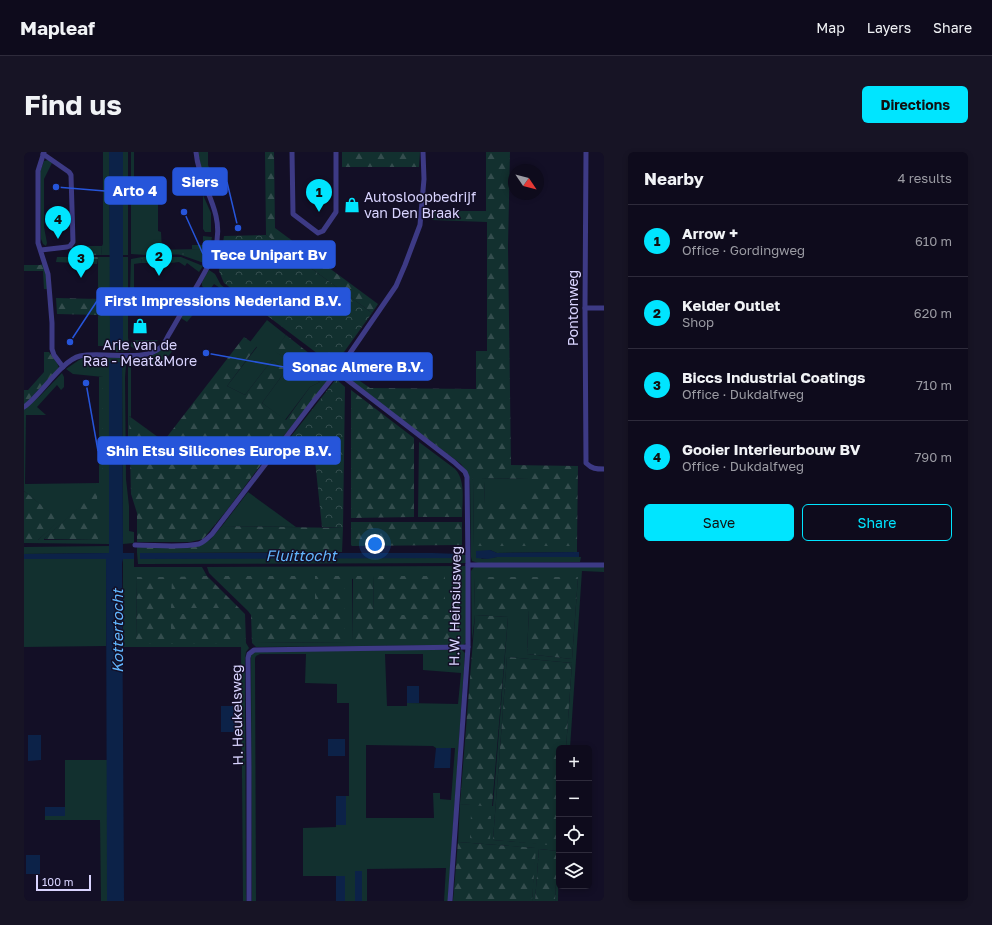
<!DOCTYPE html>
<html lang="en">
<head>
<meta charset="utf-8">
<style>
  body { margin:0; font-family:"Golos Text",sans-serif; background:#171425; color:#f1f3f6 }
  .controls { position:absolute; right:12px; bottom:12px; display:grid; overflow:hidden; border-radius:6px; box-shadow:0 2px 6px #0003 }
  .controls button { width:36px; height:36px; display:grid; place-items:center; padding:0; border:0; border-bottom:1px solid #2e2b3b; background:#0e0b1c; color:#f1f3f6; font:20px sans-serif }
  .compass { position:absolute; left:484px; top:12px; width:36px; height:36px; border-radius:50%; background:#0e0b1c; box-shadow:0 2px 6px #0003; rotate:125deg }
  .scale { position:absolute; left:12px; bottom:10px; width:55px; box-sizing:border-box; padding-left:4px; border:2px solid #d9d4ff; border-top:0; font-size:11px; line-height:14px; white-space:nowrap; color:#d9d4ff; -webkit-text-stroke:3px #130f26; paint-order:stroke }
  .you { position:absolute; left:351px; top:392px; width:14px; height:14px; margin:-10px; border:3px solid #fff; border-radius:50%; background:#1a73e8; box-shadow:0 0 0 6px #1a73e833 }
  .badge { display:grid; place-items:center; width:26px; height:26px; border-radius:50%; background:#00e5ff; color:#111; font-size:13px; font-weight:700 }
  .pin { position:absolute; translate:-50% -33px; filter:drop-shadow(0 1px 2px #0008) }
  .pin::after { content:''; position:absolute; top:21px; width:14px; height:12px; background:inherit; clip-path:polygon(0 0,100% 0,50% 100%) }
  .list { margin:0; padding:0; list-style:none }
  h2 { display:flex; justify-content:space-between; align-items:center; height:52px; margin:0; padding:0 16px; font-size:17px }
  h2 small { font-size:13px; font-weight:400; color:#9b9ba3 }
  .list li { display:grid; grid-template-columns:26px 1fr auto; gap:12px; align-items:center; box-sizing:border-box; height:72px; padding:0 16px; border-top:1px solid #2e2b3b }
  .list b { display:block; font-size:15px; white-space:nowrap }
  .list p { margin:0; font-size:13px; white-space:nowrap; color:#9b9ba3 }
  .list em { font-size:13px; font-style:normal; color:#9b9ba3 }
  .actions { display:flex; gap:8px; padding:12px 16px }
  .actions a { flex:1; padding:9px 0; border:1px solid #00e5ff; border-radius:6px; text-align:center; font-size:14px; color:#00e5ff }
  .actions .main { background:#00e5ff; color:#111 }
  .icon { flex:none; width:22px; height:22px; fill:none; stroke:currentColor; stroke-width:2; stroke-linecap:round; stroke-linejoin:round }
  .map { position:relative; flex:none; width:580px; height:749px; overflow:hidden; border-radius:6px }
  header { display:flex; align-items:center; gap:24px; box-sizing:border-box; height:56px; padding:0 20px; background:#0e0b1c; border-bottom:1px solid #2e2b3b }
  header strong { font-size:19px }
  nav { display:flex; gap:22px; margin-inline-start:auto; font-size:14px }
  .intro { display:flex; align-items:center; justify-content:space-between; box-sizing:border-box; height:96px; padding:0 24px }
  h1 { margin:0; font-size:28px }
  .button { padding:10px 18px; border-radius:6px; background:#00e5ff; color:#111; font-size:14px; font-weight:700 }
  main { display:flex; gap:24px; padding:0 24px }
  aside { flex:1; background:#0e0b1c; border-radius:6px; box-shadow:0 2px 6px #0003 }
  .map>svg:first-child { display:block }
  .grass { fill:#12302f; fill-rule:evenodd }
  .forest { fill:url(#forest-firs); fill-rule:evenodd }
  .park { fill:url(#park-crowns) }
  .water { fill:#0c2248 }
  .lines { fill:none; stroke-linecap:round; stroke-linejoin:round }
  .minor { stroke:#3d3a85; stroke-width:5 }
  .labels { text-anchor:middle; stroke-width:3; stroke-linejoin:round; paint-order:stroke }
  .poi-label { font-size:14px; fill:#d9d4ff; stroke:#130f26; text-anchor:start }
  .street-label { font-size:14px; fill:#d9d4ff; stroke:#130f26 }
  .water-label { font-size:15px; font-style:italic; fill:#62b6ff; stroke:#130f26 }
  .leader { fill:none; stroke:#2655da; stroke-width:1.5 }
  .callout-dot { fill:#2655da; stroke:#130f26; stroke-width:1.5 }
  .callout { fill:#2655da; stroke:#2655da; stroke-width:1.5 }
  .callout-label { font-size:15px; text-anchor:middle; font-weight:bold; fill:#fff }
</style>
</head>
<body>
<header>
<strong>Mapleaf</strong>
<nav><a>Map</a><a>Layers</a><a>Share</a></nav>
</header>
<div class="intro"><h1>Find us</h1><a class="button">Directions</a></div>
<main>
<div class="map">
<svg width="580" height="749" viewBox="0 0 580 749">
  <defs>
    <pattern id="forest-firs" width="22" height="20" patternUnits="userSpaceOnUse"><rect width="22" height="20" fill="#12302f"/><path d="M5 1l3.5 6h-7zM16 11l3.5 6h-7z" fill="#344d4e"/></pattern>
    <pattern id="park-crowns" width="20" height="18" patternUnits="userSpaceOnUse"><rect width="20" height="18" fill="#12302f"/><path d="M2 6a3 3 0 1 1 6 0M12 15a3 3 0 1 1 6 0" fill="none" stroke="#344d4e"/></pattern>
  </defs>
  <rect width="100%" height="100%" fill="#130f26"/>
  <g class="grass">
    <path d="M79,0H85L86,103H77L78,94L79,92Z"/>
    <rect x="99" y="0" width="5" height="103"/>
    <path d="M107,0H110V38H134V79L137,80L138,98H122V103L107,102Z"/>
    <path d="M175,0H184V13L189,25H181C177,18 176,9 174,1Z"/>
    <path d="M24,8L28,11L20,27V75L23,91L22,94L19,92L17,87L16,20L20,9Z"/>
    <path d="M179,43L187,61V80H181L179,77Z"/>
    <path d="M179,84L188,85L185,101L180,111L154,102H181V97H168V93H179Z"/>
    <rect x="74" y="105" width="12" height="89"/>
    <path d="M99,105H104V185L106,199L92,200V194H98L99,192Z"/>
    <path d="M118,105L117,111L110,112V140H106L107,107Z"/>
    <path d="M149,105H157L179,114L175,120L163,111L161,114L155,110L147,111Z"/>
    <path d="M185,118L191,122L197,133L218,149L217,150L190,132L184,140L178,134V130Z"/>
    <path d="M173,140L179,142L181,148L163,170L157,166Z"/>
    <path d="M243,168L262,183L251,199L288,226L296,230L286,235L261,268L238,251L262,218L248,208L221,243L203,234L233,195L226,190Z"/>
    <path d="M110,188H134C128,195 120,196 111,197L106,194L108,189Z"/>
    <path d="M144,193L150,197L138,212L129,213L127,211V204Z"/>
    <path d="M120,204L122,206V212L120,213L107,214V265L105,264L106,288H104V215L109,206Z"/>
    <path d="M61,205L105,206L102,213L101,225L102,327L105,354V379L110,380V391L99,392L98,210L85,211L86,392L0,391V388H14L35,368L0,339V258L16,244L38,221L40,225V235L37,238L33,233L13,255L22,263H2L1,332L75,331V334L79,225L49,222L42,217L55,208ZM72,341H73V387L20,388V387Z"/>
    <path d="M446,319L448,321L449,328L450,394H553V400L473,401L466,398L457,407L473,405H557L556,410L454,411L448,409L447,405L446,329L443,320Z"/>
    <path d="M456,326L506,327V352H461L460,330H456Z"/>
    <path d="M224,340L272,375L198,374Z"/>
    <path d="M85,394V401L0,402V395Z"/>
    <path d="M113,401H116V406L438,405V403H443V411L114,412Z"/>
    <path d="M0,407H82V494L0,495Z"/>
    <path d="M99,407H110V415H178L183,424L178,425L147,456H215L221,462H178L147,475V491H222L225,496L222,500L221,508L222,749H219L217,495H99ZM113,425L142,491H112Z"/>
    <path d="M442,414V491L439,493L232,495L228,491L321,490V424H291V463H227L224,459H287V424H188L185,421L183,415ZM349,424L350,463H434L435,464V490H329L328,427ZM353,424H420L421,459H353ZM427,438H435V459L427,458Z"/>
    <path d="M580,414V420L558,419L546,596H542L548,511L483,505L469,688L535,693L534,749H531L534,699L515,697L511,749H508L511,696L434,690L436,652L469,654L484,465L451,463L448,489L447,419L450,415ZM450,425H554L548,507L503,502L505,458H451Z"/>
    <path d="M325,498H438L441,501L424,749H420L422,716L343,717V749H338V719H331V749H321V724H279V676L312,675V673H322V644H325V551H313V532L281,531L282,502H236L232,504L231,506L232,749H228L227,504L230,500ZM361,502H399V518L437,521L434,552L383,551V554H363ZM342,593L409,594L412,596H431L427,648L416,647V641H409L410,666H342Z"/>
    <path d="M41,608H83V749H77L76,668H21V664H41Z"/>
  </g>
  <g class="forest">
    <path d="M241,0H250L251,76L354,152L348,161L242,83Z"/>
    <path d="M318,0H396L395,15H318Z"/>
    <path d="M462,0H486L484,94L487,313L554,314L553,394H450L449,329L447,321L443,320L437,312L323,226V220L346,236L452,237V199H463V70L408,68V59H462ZM456,326L506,327V352H461L460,329L456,330Z"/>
    <path d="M53,94H78L77,103H51L49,98L50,95Z"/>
    <path d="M181,97V102L122,103V98Z"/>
    <path d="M33,105H74L73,112L32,110Z"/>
    <path d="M118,105H149L147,111H117Z"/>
    <path d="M19,112L23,122V137H20L19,119H0V113H16Z"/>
    <path d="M32,146L74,147V163L33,162Z"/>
    <path d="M262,183L310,221L239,310L203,358L179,387L166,390H113V361L107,342L105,264L138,288L139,290L220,185L233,194L203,234L221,243L248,208L262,218L238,251L262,268L286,235L296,230L250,199Z"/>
    <path d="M20,200H25L33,211L35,216L0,253V238H4L20,220Z"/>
    <path d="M75,225H79V335L75,334Z"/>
    <path d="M327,238L390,286V365L327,366Z"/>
    <path d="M395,290L431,317C442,328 438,350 438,365H394Z"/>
    <path d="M0,339L36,368L14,388H0Z"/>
    <path d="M72,340L73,341L74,387H20Z"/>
    <path d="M327,370H438V393L328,394L327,393Z"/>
    <path d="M198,374L319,376L318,400L113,401V394L173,393L186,388Z"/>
    <path d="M183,424L215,456H147L148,425Z"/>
    <path d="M188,424H287V459H224Z"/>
    <path d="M291,424H321V490L228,491L227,463H291Z"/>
    <path d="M329,424H349L350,463H435V490H329Z"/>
    <rect x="353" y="424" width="68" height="35"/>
    <path d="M113,425H143L142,492L112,491Z"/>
    <path d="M450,425H554L548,507L503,502L505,459L451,458Z"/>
    <path d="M427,437L435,438V459L427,458Z"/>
    <path d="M147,462H221L222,491L147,492Z"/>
    <path d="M451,463L484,465L468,655L436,652Z"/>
    <path d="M483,505L548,511L542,596H535V694L469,688Z"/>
    <path d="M447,662L467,664L466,689L446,686Z"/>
    <path d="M434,690L512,696L508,749H429Z"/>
    <path d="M515,697L534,699L531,749H511Z"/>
  </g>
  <g class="park">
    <path d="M242,83L348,161L310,214L200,131L195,119L200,84Z"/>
    <path d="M312,227L321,235L319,376L298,375L290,299L258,296Z"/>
  </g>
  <g class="water">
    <path d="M85,0H99V194H86Z"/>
    <path d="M85,210H98L99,401H110V407H99L98,411L100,749H83L82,407H0V402L85,401Z"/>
    <path d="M466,398L473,401L553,400H555V405H473L464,407L452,406V399Z"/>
    <path d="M116,401H409L436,402L438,403V406L116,407Z"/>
    <rect x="383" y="534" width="12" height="17"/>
    <rect x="197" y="554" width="16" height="26"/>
    <path d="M4,583H17V608L4,609Z"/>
    <rect x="304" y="587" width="17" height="17"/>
    <path d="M412,596H427L426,616H410Z"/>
    <rect x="312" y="644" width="10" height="29"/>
    <rect x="21" y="655" width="20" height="9"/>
    <rect x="2" y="703" width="14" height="19"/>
    <rect x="331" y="719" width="7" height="30"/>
    <rect x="312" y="724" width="9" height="25"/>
  </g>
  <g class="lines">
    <g class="minor">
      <path d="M20,0L14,19V91L24,122L28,171V197L30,203L39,215"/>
      <path d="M268,0L269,62L294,81L299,79L312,60V0"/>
      <path d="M562,0L561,156L562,311C568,317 572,317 580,317"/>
      <path d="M17,98L43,95L46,94L49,90L47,23L45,20L19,2"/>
      <path d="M561,156H580"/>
      <path d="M313,220L430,310L441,320L443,325L444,413V495L426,749"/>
      <path d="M0,255C16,244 38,208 56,204C78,199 121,211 137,195C140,192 142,188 144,184C153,169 161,154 170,139C184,114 199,95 192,64C187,42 174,24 172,0"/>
      <path d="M111,393C132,393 155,396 175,392C180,390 184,386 188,382L289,250L313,220L372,134L381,113L396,73L400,27L399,0"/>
      <path d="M444,413H580"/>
      <path d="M225,749V614L224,506L225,502L230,498L444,495"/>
    </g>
  </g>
  <defs>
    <symbol id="shop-bare" viewBox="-9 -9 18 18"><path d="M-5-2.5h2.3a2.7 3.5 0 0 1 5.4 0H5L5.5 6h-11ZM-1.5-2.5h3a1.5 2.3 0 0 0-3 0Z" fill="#00e5ff" stroke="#130f26" stroke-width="2.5" paint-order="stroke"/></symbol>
  </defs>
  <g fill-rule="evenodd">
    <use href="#shop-bare" x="317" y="42" width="22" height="22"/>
    <use href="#shop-bare" x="105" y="163" width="22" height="22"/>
  </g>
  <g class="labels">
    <g class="poi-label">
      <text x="340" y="50">Autosloopbedrijf<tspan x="340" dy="16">van Den Braak</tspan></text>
      <text x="116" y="198" text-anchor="middle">Arie van de<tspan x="116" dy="16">Raa - Meat&amp;More</tspan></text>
    </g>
    <g class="street-label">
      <text transform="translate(549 156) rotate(-90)" y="5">Pontonweg</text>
      <text transform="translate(431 454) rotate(-89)" y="5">H.W. Heinsiusweg</text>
      <text transform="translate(213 563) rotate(-91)" y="5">H. Heukelsweg</text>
    </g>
    <g class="water-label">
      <text x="277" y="409">Fluittocht</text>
      <text transform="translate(94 479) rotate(-90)" y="5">Kottertocht</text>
    </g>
  </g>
  <path class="leader" d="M214 76L203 30M32 35L81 39M160 60L179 102M46 190L73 149M182 201L260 215M62 231L74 299"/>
  <g class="callout-dot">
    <circle cx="214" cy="76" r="4"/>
    <circle cx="32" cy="35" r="4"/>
    <circle cx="160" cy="60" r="4"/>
    <circle cx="46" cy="190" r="4"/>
    <circle cx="182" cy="201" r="4"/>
    <circle cx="62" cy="231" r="4"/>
  </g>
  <g class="callout">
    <rect x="149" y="16" width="54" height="27" rx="4"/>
    <rect x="81" y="25" width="61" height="27" rx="4"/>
    <rect x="179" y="89" width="132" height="27" rx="4"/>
    <rect x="73" y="136" width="253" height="27" rx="4"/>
    <rect x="260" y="201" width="148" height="27" rx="4"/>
    <rect x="74" y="285" width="242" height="27" rx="4"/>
  </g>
  <g class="callout-label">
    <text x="176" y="35">Siers</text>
    <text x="111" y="44">Arto 4</text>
    <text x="245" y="108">Tece Unipart Bv</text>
    <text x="199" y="154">First Impressions Nederland B.V.</text>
    <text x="334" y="220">Sonac Almere B.V.</text>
    <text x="195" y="304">Shin Etsu Silicones Europe B.V.</text>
  </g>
</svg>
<div class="controls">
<button>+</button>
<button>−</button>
<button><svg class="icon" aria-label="locate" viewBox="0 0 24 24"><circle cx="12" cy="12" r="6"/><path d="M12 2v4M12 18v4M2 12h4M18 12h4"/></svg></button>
<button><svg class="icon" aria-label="layers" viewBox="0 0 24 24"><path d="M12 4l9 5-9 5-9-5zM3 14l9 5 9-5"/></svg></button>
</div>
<svg class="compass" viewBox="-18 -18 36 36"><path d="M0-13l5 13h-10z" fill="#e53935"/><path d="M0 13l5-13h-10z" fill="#9b9ba3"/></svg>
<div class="scale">100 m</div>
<div class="you"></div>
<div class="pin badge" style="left:295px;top:60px">1</div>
<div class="pin badge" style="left:135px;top:124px">2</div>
<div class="pin badge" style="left:57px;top:126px">3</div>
<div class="pin badge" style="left:34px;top:87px">4</div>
</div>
<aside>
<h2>Nearby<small>4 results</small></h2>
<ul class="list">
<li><span class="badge">1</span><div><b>Arrow +</b><p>Office · Gordingweg</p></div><em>610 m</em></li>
<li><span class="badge">2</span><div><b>Kelder Outlet</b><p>Shop</p></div><em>620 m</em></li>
<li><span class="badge">3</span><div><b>Biccs Industrial Coatings</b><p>Office · Dukdalfweg</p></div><em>710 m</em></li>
<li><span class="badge">4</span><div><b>Gooier Interieurbouw BV</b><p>Office · Dukdalfweg</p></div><em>790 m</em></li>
</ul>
<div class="actions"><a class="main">Save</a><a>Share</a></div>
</aside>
</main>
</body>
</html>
